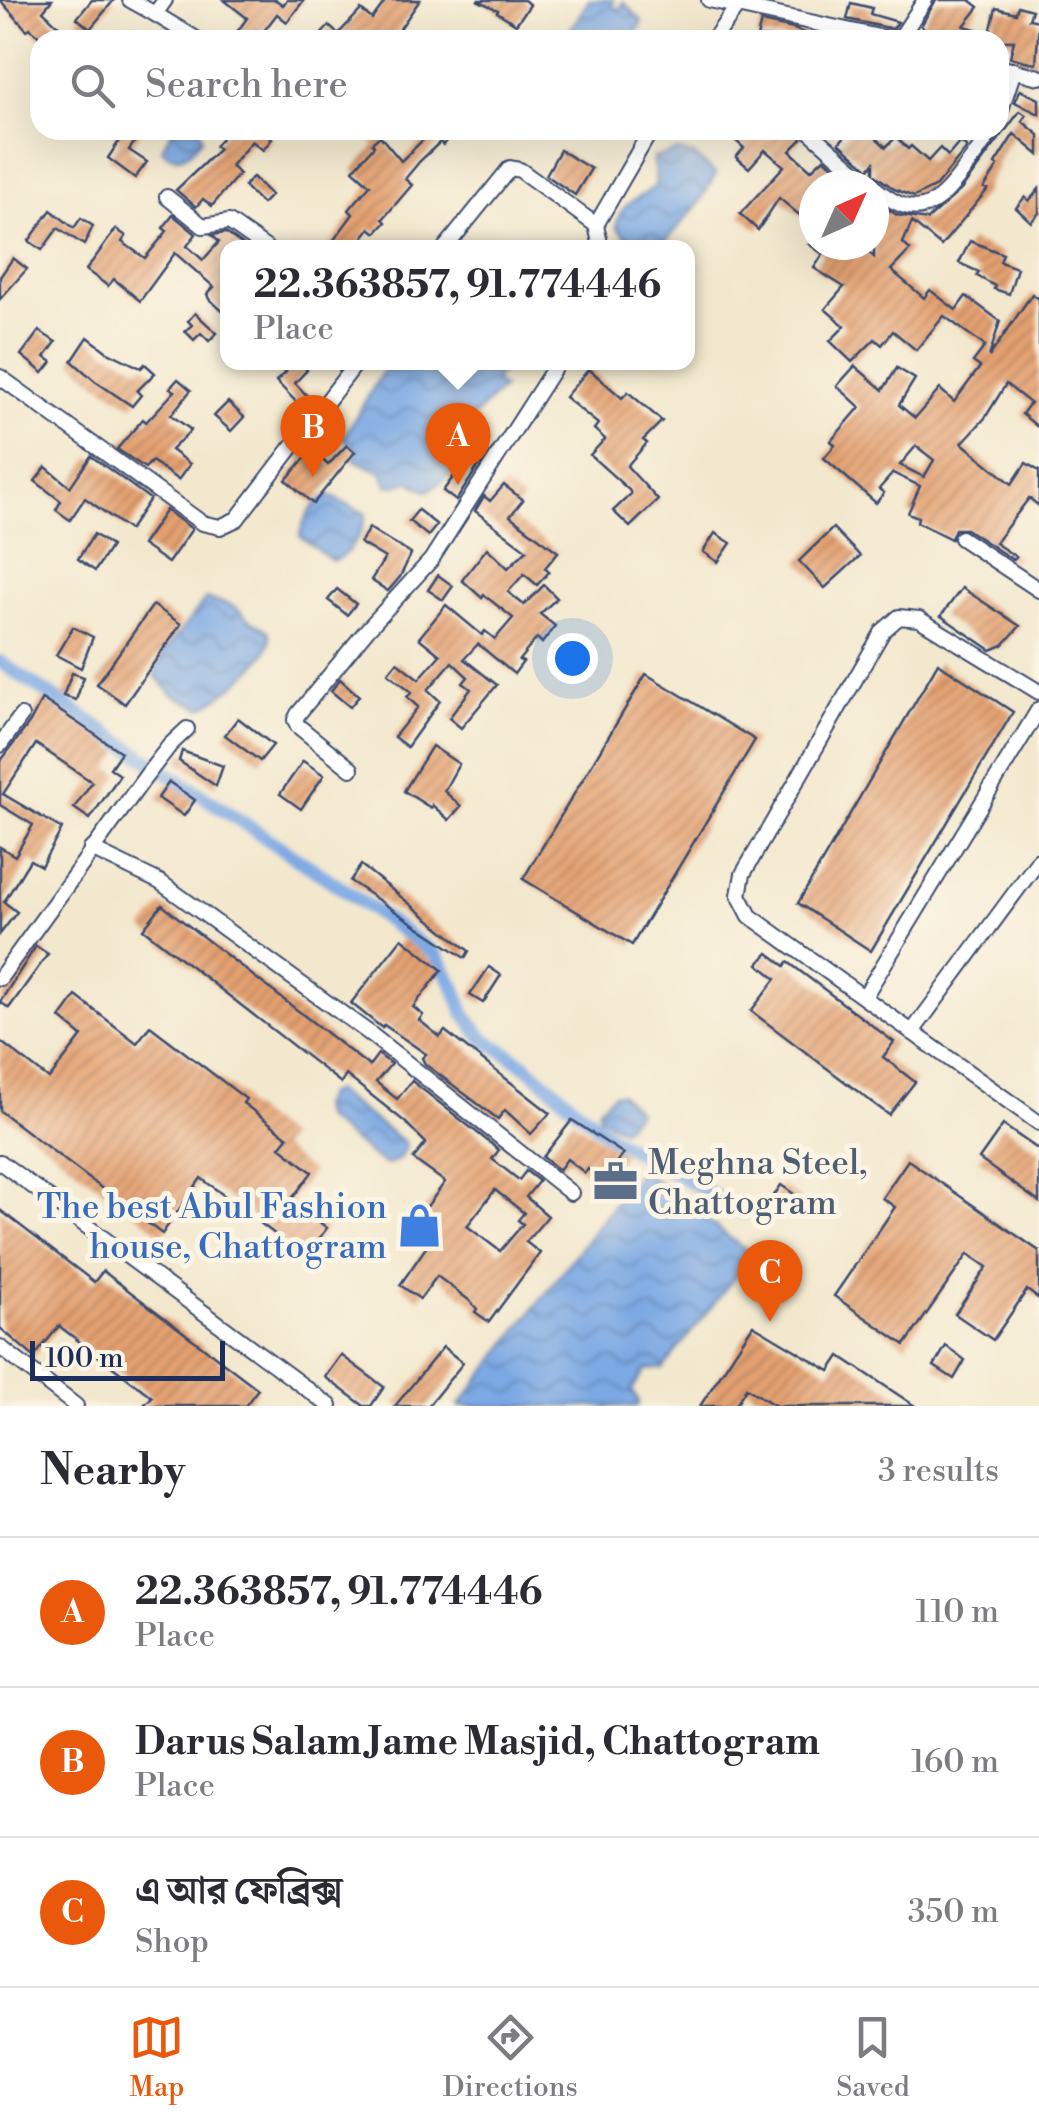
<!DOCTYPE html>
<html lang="en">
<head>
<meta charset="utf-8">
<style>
  body { margin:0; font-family:"Libre Bodoni","Noto Serif Bengali",serif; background:#f2f2f3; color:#2b2b33 }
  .compass { position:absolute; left:799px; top:170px; width:90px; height:90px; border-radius:50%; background:#fff; box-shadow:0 10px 40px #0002; rotate:45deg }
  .scale { position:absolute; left:30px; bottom:25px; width:195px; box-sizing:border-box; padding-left:10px; border:5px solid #1b2f5e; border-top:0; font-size:28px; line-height:35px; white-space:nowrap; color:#1b2f5e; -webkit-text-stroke:8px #fcf5e5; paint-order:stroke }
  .you { position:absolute; left:572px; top:658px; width:35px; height:35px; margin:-25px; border:8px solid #fff; border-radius:50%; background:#1a73e8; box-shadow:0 0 0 15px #1a73e833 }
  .badge { display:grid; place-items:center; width:65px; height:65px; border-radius:50%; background:#ea580c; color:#fff; font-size:32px; font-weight:700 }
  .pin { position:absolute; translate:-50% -82px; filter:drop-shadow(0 2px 5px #0008) }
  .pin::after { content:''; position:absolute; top:52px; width:35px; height:30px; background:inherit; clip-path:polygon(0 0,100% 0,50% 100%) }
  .popup { position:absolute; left:220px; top:240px; width:475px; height:130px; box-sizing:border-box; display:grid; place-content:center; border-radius:20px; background:#fff; filter:drop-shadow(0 2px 8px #0005); font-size:32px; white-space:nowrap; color:#7c7c81 }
  .popup b { font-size:38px; color:#2b2b33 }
  .popup::after { content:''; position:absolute; left:50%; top:100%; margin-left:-20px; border:20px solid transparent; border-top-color:#fff }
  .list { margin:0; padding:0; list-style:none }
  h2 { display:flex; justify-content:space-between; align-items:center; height:130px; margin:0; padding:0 40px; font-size:42px }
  h2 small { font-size:32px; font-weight:400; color:#7c7c81 }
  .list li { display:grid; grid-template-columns:65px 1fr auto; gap:30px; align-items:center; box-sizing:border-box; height:150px; padding:0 40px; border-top:2px solid #e1e1e2 }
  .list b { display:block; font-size:38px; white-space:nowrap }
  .list p { margin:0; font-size:32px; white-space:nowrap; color:#7c7c81 }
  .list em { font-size:32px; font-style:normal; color:#7c7c81 }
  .icon { flex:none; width:55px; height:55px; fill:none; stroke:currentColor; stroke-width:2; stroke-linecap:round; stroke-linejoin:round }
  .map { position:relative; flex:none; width:1039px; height:1406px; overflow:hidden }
  .search { position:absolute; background:#fff; box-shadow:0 10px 40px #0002; left:30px; right:30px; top:30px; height:110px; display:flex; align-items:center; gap:25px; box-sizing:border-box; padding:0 35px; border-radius:30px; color:#7c7c81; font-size:38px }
  .sheet { height:580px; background:#fff }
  nav { display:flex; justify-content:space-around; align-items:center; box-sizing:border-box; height:140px; border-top:2px solid #e1e1e2; background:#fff; font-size:28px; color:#7c7c81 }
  nav a { display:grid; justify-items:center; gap:5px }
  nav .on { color:#ea580c }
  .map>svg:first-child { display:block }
  .water { fill:url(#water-waves); stroke:#4b6ca1; stroke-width:2.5 }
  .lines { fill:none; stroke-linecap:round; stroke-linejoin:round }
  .canal { stroke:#7ba9e4; stroke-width:14 }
  .building { fill:url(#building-hatch); fill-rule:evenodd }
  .minor-casing { stroke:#3b4b6f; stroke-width:18 }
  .minor { stroke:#fff; stroke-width:14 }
  .labels { text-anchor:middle; stroke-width:10; stroke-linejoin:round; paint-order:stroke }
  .service-label { font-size:35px; fill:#4e5e75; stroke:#fcf5e5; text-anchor:start }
  .shop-label { font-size:35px; fill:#366cbe; stroke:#fcf5e5; text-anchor:end }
</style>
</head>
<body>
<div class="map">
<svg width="1039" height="1406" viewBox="0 0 1039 1406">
  <defs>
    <pattern id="water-waves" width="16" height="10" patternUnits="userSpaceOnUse" patternTransform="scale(2.5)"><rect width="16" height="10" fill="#7ba9e4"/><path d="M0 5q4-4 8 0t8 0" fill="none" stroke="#648abc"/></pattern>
    <pattern id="building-hatch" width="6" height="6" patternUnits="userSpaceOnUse" patternTransform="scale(2.5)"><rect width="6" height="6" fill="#e5a171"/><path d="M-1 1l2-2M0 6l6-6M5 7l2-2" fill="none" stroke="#b98460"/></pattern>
  </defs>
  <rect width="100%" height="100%" fill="#fcf5e5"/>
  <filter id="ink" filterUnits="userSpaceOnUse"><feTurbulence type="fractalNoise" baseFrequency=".01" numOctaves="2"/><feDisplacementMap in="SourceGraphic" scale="20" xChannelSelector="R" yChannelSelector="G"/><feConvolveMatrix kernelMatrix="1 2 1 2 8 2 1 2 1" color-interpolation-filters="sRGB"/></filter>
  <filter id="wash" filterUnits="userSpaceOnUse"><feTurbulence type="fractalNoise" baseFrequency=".0048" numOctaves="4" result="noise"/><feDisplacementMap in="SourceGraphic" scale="40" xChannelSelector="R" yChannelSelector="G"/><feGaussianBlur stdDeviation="2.25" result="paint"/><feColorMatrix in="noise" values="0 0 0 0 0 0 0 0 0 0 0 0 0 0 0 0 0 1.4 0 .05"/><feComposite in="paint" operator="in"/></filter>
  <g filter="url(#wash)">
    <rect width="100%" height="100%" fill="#f3e8ce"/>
    <g class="water">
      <path d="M589,0H614L612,7L619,9L623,2L642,21L633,40H564Z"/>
      <path d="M172,130H200L202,137C192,153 177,166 162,149Z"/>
      <path d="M678,151L694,155L716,174L699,203L661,247H637L616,227C619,201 640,201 656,185L653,158Z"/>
      <path d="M388,363H509L494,381L503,388L461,429C466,458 452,479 427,491L408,481L395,486L387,485L382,472L354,460L358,450L343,438Z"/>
      <path d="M330,496L366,514C363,532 350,556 332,561L300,536C302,520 314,501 330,496Z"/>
      <path d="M206,599C216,601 229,603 236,608C243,612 246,620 254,623C255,624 267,629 267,630C284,651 217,702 201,708L173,695L155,675L164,652Z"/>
      <path d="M334,1091L404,1142L405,1149L398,1160L387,1165L380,1162L324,1119L320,1107L326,1095Z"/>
      <path d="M620,1093L638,1111L622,1129L599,1116L598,1109L613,1094Z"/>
      <path d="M641,1169L752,1255L663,1368L645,1370L632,1390L639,1402L637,1406H459Z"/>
    </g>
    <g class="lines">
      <path class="canal" d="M0,662L339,886L436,955L454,986L464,1013L483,1038L525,1065L611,1137L743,1212"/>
    </g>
    <g id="blocks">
      <g class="building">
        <path d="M0,0H52L43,11L63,30L54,40H44L30,28L27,30Z"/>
        <path d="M92,0H114L90,29L77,18Z"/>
        <path d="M224,0H276L283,5L287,0H304L287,22L277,14L257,40H243L235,35L247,18Z"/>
        <path d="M386,0H420L392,40H316L329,26L338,34L361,10L372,19Z"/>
        <path d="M477,0H524L530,5L516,24L497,12L498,10Z"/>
        <path d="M936,0H970L979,7L964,26L990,33L996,8L1016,13L1018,6L1032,10L1029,19L1039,21L1036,64L1010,57L1014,41L969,40L956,36L953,40H938L921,26Z"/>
        <path d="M851,3L872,8L870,14L898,22L893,29L847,19Z"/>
        <path d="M761,22L794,29L814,37V40L757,37Z"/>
        <path d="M1020,90L1039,99V114L1015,102Z"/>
        <path d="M1020,111L1026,115L1022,121L1039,135V155L1014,134L995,164L998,166L984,188L988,189L941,246L912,222L903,243L910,250L891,270L924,298L930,290L956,310L966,296L1000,321L989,357L1032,294L1039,299V428L1022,414L1030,403L1006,384L985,418L962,443L1012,484L1026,463L1039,471V506L1029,498L995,543L1016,557L1013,560L966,529H955L951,539L917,522L918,517L908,513L920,486L893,473L879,489L884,493L876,503L824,458L835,445L831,441L860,407L837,386L855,366L883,390L897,368L915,379L899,405L915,418L940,389L954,402L980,367L973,362L985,346L944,316L916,350L893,331L882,345L875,339L852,362L830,341L845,326L825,309L844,287L814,268L823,254L810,245H861L874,257V200L897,215L927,220L961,190ZM916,446L934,460L924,477L900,465Z"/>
        <path d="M108,130H143L129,150L147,162L135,178L108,158L120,140Z"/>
        <path d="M228,130H262L272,139L263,150L252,141L231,166L239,174L222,194L212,206L203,199L196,207L176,190L219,149L215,146Z"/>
        <path d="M413,130H455L443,145L440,142L420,161L405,179L412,185L383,219L386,222L376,233L370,228L355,248H328L353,214L349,210L370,185L353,170L374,146L372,143L380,136L401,161L425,138Z"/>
        <path d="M745,130H798L802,139L790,151L811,170L824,158L855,185H814V227L779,198L758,230L740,214L784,166L765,150L749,168L736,157L744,148L736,141Z"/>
        <path d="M851,130H868L886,147L896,137L908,149L911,146L928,161L940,148L948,156L960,142L967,148L936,186L914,197L894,189L874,174V163L869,169L839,143Z"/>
        <path d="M560,150L591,169L575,195L546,175Z"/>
        <path d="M253,177L271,195L262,204L244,186Z"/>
        <path d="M1039,189V213L1031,222L1016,208L1025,197L1029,201Z"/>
        <path d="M51,210L74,228L81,218L93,226L84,245L58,228L42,250L29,241Z"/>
        <path d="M173,215L196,234L187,246L203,260L219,242L212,235L226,233L247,248H228V316L209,299L207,294L214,287L175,253L140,301L114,279L108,286L86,270L116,229L126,236L122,242L145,258L167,231L163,228Z"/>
        <path d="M970,241L1003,254L1000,262L1017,268L1009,294L994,289L995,286L977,276L979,272L959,263Z"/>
        <path d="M13,258L27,269L0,299V277Z"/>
        <path d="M195,313L217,333L209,341L201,333L194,340L185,331L192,325L188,321Z"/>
        <path d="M39,331L56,342L45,357L52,362L43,373L21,355Z"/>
        <path d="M88,337L106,351L141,368L145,364L155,373L137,391L141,395L132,406L95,381L72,361Z"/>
        <path d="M274,362H299L307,370L295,383L313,402L305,411L276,381L286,372Z"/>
        <path d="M589,369L622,398L628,392L662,421L643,440L647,443L627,466L658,500L630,527L613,511L631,494L629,490L590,455L605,439L594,429L598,424L565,397Z"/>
        <path d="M178,379L191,390L171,415L191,430L171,450L190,464L178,480L152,461L145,468L117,449L143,419L146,422L175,391L170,388Z"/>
        <path d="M228,402L244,417L231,431L214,416Z"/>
        <path d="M347,445L355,452L313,504L286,480L312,450L328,465Z"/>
        <path d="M470,448L483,459L456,501L443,491L464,462L461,459Z"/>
        <path d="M91,456L150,499L129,530L85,498L70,520L56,510L61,501L35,481L46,467L70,487Z"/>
        <path d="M504,485L523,500L510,516L558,552L545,568L549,572L537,585L524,574L508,592L524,605L544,585L557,598L540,614L555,626L542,643L537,638L519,660L523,662L514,674L478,644L464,659L497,685L461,728L449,718L471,689L463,683L468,677L452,662L428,690L440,701L407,747L394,737L418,707L407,697L412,692L388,673L397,662L419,679L440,655L419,638L446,605L482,635L485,631L495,639L513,618L484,595L482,598L462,580L487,548L508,568L527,550L475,511L484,496L490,501Z"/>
        <path d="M166,510L192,529L168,563L142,545Z"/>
        <path d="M418,510L437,525L428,536L409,521Z"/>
        <path d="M369,528L411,554L400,577L388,591L371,580L385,558L360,543Z"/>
        <path d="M833,528L860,556L825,588L799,561Z"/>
        <path d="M715,533L731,543L718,562L703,552Z"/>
        <path d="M94,534L111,546L95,571L78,559Z"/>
        <path d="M438,575L453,586L443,600L428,590Z"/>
        <path d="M962,588L1020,626L1003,645L991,650L941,616Z"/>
        <path d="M337,589L356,604L347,615L328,600Z"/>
        <path d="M153,605L181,624L125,704L97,684Z"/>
        <path d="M73,627L93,637L81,668L56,655Z"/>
        <path d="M938,663L1013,712L871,951L798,903Z"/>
        <path d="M72,673L84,677L76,700L63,696Z"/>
        <path d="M646,674L755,740L632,945L523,879Z"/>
        <path d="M340,679L359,696L350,707L331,691Z"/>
        <path d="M42,699L121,752L110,768L120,775L90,819L74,808L92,782L36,744L3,794L62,829L41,866L30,860L4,902L17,912L0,934V847L15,856L33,825L0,805V762L30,722Z"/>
        <path d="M238,718L273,745L260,761L225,735Z"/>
        <path d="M432,746L459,764L444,791L461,806L449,820L432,805L431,808L404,791Z"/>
        <path d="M182,751L223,766L216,786L179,761Z"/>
        <path d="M303,761L324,775L301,809L280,794Z"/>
        <path d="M169,782L195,800L184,816L158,798Z"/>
        <path d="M361,865L469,951L465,958L350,881Z"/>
        <path d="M162,905L369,1066L378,1054L391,1064L376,1082L397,1099L412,1081L499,1150L492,1159L519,1180L526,1171L539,1181L526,1197L548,1216L526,1242L540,1253L489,1322L475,1312L477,1309L470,1301L437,1276L420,1299L400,1285L438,1230L420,1216L445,1182L413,1159L426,1143L405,1122L346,1075L341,1083L143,929ZM495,1190L524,1213L518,1220L523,1224L500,1251L467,1226Z"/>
        <path d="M402,938L442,970L413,1007L423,1015L419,1020L440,1037L445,1031L550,1113L531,1134L505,1110L498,1119L425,1064L422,1058L426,1054L384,1025L382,1028L351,1003Z"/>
        <path d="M36,946L48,954L9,1008L0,1002Z"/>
        <path d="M768,953L785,966L788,962L894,1042L883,1057L915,1082L889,1115L751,1011L776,979L758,964Z"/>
        <path d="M489,967L501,975L483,1003L470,995Z"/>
        <path d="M76,996L137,1043L150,1026L246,1099L243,1103L288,1137L280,1147L312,1172L291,1200L327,1228L305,1257L201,1178L162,1234L0,1111V1041L49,1079L82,1036L60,1018Z"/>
        <path d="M572,1120L624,1154L603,1181L588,1169L585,1173L567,1159L559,1170L543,1157Z"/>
        <path d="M1003,1125L1039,1150V1202L979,1159Z"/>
        <path d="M908,1160L1039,1251V1299L1027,1290L993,1340L955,1314L987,1267L968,1254L905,1345L834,1296L895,1207L882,1198Z"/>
        <path d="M781,1185L800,1198L792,1210L773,1197Z"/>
        <path d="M0,1210L94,1282L103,1271L258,1389L245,1406H143L152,1397L59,1326L34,1357L0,1328Z"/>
        <path d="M753,1325L830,1371L840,1356L915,1406H776L746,1388L735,1406H700Z"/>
        <path d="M946,1346L965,1360L954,1379L934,1366Z"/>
        <path d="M443,1347L463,1363L428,1406H395Z"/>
        <path d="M341,1355L384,1387L371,1406H364L325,1377Z"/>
      </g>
    </g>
  </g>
  <g filter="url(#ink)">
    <use href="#blocks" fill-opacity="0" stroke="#3b4b6f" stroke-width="2.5"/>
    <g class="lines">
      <defs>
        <g id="minor">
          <path d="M130,0L155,14"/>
          <path d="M165,0L155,14L198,40"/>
          <path d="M709,0L893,40"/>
          <path d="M713,40L737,7"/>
          <path d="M899,40L925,0"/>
          <path d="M999,67L1039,77"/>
          <path d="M999,116L1014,70"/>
          <path d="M808,130L871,185"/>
          <path d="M874,187C916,223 935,209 964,170C973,157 984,144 992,130"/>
          <path d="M167,197L203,226L229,222L266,248"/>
          <path d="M445,248L510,168L520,170L596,225"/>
          <path d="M601,248L596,225L651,130"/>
          <path d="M0,377L202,523L220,527L237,519L357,362"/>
          <path d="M961,538L1039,590"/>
          <path d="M1039,692L919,619L899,617L883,631L743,874L739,895L750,916L1039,1123"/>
          <path d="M0,745L21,716"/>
          <path d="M351,769L298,726L295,720L298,714L366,631L431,560L558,362"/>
          <path d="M91,849L160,882L369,1033L571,1193"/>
          <path d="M0,978L146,776L170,745L187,729"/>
          <path d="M864,997L1039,709"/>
          <path d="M912,1032L1039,860"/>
          <path d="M0,1162L330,1406"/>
          <path d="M0,1347L76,1406"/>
        </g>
      </defs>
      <use href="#minor" class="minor-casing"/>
      <use href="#minor" class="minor"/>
    </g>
  </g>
  <defs>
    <symbol id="office-bare" viewBox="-9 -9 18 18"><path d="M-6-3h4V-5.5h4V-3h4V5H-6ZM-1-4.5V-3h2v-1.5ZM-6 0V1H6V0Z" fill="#5c6f8a" stroke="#fcf5e5" stroke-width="2.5" paint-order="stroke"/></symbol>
    <symbol id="shop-bare" viewBox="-9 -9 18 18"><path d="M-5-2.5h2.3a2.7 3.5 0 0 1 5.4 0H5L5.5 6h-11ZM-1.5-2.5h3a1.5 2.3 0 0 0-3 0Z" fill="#3f7fe0" stroke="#fcf5e5" stroke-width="2.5" paint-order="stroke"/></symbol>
  </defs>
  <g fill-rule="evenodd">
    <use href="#office-bare" x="584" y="1150" width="63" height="63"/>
    <use href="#shop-bare" x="388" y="1194" width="63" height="63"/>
  </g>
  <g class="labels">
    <g class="service-label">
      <text x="648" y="1174">Meghna Steel,<tspan x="648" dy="40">Chattogram</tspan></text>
    </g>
    <g class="shop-label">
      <text x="387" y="1218">The best Abul Fashion<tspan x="387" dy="40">house, Chattogram</tspan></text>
    </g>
  </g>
</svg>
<svg class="compass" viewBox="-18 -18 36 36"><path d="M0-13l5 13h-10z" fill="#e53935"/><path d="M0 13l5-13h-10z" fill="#7c7c81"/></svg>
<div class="scale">100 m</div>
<div class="you"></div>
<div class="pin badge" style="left:458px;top:485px">A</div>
<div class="popup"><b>22.363857, 91.774446</b>Place</div>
<div class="pin badge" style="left:313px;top:477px">B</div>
<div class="pin badge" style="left:770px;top:1322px">C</div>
<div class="search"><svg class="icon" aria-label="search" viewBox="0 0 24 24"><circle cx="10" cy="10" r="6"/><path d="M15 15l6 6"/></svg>Search here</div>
</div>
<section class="sheet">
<h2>Nearby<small>3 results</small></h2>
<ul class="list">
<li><span class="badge">A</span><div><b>22.363857, 91.774446</b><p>Place</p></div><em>110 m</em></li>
<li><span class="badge">B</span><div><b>Darus Salam Jame Masjid, Chattogram</b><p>Place</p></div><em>160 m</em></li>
<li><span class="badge">C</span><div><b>এ আর ফেব্রিক্স</b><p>Shop</p></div><em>350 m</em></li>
</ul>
</section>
<nav>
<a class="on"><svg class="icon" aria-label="map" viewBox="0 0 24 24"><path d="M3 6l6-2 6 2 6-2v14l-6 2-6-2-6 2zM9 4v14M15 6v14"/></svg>Map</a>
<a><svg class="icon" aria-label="directions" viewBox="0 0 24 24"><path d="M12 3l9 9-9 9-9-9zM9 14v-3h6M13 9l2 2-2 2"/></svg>Directions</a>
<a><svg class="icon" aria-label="saved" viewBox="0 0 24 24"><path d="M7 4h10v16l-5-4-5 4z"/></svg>Saved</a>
</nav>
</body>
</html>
